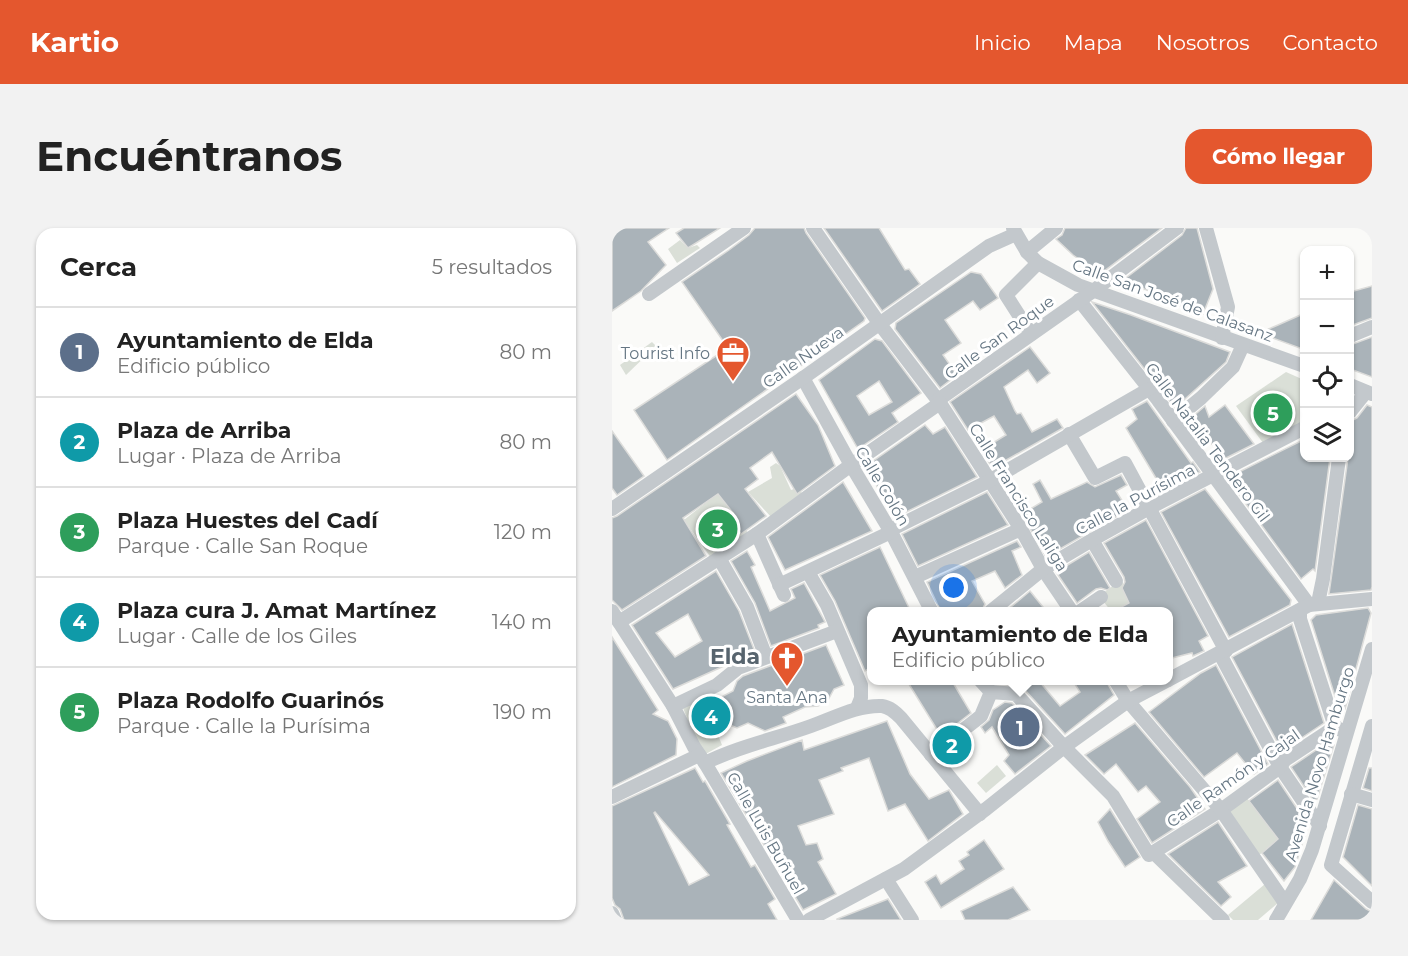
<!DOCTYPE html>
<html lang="es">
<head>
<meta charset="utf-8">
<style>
  body { margin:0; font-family:Montserrat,sans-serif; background:#f2f2f2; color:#222 }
  .controls { position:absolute; right:18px; top:18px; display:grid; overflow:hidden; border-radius:12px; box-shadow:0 2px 4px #0004 }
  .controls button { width:54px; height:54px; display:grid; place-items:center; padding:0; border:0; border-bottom:2px solid #e0e0e0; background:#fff; color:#222; font:30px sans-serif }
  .you { position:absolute; left:342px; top:360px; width:21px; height:21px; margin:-15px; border:4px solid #fff; border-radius:50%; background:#1a73e8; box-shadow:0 0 0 9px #1a73e833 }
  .badge { display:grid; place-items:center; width:39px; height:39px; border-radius:50%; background:#e4572e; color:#fff; font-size:20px; font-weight:700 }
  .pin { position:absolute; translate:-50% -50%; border:3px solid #fff; box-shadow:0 2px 6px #0006 }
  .popup { position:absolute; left:255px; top:379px; width:306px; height:78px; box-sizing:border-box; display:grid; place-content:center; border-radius:12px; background:#fff; filter:drop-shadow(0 2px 4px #0005); font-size:20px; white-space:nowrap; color:#767676 }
  .popup b { font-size:22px; color:#222 }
  .popup::after { content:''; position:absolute; left:50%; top:100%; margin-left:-12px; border:12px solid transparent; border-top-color:#fff }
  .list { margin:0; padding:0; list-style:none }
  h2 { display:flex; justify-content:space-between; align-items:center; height:78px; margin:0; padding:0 24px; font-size:26px }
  h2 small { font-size:20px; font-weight:400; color:#767676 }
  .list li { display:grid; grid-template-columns:39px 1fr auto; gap:18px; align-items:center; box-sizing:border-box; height:90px; padding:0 24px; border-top:2px solid #e0e0e0 }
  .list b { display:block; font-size:22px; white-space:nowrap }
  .list p { margin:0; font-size:20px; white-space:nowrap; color:#767676 }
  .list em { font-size:20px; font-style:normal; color:#767676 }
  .icon { flex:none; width:33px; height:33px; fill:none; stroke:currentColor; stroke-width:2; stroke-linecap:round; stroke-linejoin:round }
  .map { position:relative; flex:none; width:760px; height:692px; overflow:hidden; border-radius:18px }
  header { display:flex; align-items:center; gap:36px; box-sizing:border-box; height:84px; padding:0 30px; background:#e4572e; color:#fff }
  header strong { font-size:28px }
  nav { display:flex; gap:33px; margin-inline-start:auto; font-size:21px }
  .intro { display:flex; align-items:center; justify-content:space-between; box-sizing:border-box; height:144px; padding:0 36px }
  h1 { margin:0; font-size:42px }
  .button { padding:15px 27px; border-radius:18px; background:#e4572e; color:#fff; font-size:21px; font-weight:700 }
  main { display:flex; gap:36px; padding:0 36px }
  aside { flex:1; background:#fff; border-radius:18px; box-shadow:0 2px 4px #0004 }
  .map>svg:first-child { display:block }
  .green { fill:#dadfd7 }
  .building { fill:#aab3b9; stroke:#dcdcda; stroke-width:1.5; fill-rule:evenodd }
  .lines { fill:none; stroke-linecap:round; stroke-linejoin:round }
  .minor { stroke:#c3c8cc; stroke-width:14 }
  .labels { text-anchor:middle; stroke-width:6; stroke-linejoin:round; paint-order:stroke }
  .street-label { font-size:16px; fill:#657683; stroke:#fff }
  .poi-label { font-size:16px; fill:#657683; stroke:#fff; text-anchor:end }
  .district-label { font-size:22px; font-weight:bold; fill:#57646e; stroke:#fff }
</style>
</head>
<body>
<header>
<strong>Kartio</strong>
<nav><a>Inicio</a><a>Mapa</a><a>Nosotros</a><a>Contacto</a></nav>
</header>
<div class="intro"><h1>Encuéntranos</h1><a class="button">Cómo llegar</a></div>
<main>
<aside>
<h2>Cerca<small>5 resultados</small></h2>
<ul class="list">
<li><span class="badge" style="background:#5c6f8a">1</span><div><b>Ayuntamiento de Elda</b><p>Edificio público</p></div><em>80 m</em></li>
<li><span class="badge" style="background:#0f9aa8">2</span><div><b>Plaza de Arriba</b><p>Lugar · Plaza de Arriba</p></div><em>80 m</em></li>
<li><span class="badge" style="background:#2e9e5b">3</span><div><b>Plaza Huestes del Cadí</b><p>Parque · Calle San Roque</p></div><em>120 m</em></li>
<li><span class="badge" style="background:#0f9aa8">4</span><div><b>Plaza cura J. Amat Martínez</b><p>Lugar · Calle de los Giles</p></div><em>140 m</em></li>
<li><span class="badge" style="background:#2e9e5b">5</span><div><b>Plaza Rodolfo Guarinós</b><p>Parque · Calle la Purísima</p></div><em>190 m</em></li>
</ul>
</aside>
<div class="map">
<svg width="760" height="692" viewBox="0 0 760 692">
  <rect width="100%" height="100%" fill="#fafaf8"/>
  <g class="green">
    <path d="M68,12L76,20L85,17L88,20L65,35L56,21Z"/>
    <path d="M40,114L44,118L14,147L8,137Z"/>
    <path d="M674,144L692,152V193L651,215L624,178Z"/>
    <path d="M164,235L168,238L179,262L188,259L191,270L160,290L136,264L160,250L158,239Z"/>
    <path d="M106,265L140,310L102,334L72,292Z"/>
    <path d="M509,352L522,374L506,383H499L487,368Z"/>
    <path d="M82,472H106L95,480L110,517L90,528L71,480Z"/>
    <path d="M385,537L394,548L374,565L365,555Z"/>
    <path d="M635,570L666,611L646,628L616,583Z"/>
    <path d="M653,656L666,675L646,692H621L616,687Z"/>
  </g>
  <g class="building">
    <path d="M0,0H57L36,14L54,37L29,63L0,83Z"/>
    <path d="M72,0H108L76,20L64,5Z"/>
    <path d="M143,0H192L194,5L253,90L252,93L55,232L22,182L116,120L70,54L117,22L137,7Z"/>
    <path d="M212,0H267L293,42L297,41L308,56L270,83Z"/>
    <path d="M453,0H550L488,46L461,27L444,11L450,7Z"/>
    <path d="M574,0H585L600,57L601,61L591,86L554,73V69L510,53L570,7Z"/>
    <path d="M359,44L369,46L386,70L368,82L361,73L333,92L349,115L331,127L345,147L328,160L283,101L284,95Z"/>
    <path d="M760,58V90L738,98V64Z"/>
    <path d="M480,74L519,87L618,124L614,134L563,180Z"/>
    <path d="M693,85V122L647,105L666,97Z"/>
    <path d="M760,109V149L738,141V117Z"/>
    <path d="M263,111L270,113L309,165L280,185L286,194L246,221L207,152ZM267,153L280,174L257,187L245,168Z"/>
    <path d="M418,119L438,145L425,155L416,142L392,159L403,183L405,186L409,185L420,204L445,191L451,200L389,235L387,231L378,236L369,222L394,207L382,188L356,202L338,174Z"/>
    <path d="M184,166L206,197L223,238L185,266L160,224L138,240L146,251L133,261L154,288L129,306L116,289L121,285L106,266L71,290L94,328L10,382L0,372V290L5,288Z"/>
    <path d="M535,173L579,235L581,234L588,244L551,262L514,200L525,191L520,181Z"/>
    <path d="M613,177L642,216L612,231L579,190L593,178L597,189Z"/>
    <path d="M755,177L760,179V359L759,362L717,366L736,230H738L739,193L745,190Z"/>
    <path d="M313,197L321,206L333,199L365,249L282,290L254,238Z"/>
    <path d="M0,203L32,248L5,267L0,260Z"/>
    <path d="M693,211V230H718L703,343L701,341L689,351L615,250Z"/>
    <path d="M509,247L515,257L504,263L516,282L434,329L410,286L430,274L421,256L428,252L439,271L475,254L483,259Z"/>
    <path d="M231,254L260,303L173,342L156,309Z"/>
    <path d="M593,261L679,372L678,377L617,409L549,284Z"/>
    <path d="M375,264L396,297L306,338L290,306Z"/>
    <path d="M534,292L596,408L587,413L592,423L581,428L580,425L556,431V384H500L517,375L510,360L513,354L512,349L492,315Z"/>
    <path d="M405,313L409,319L400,323L410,347L393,360L383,343L360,353L373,376L369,384H329L315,354Z"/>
    <path d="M268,319L299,384H260V439L253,443L223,373L208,347Z"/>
    <path d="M135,323L143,337L139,339L158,383L183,370L179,361L192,355L213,394L206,397L207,400L159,418L143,375L119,333Z"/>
    <path d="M477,324L498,360L495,362L489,360L484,361L465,375L444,344Z"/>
    <path d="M104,343L127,383L143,424L61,461L20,397ZM76,386L90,413L63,429L44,405Z"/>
    <path d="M418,363L435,384H393Z"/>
    <path d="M756,380L759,385L735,474L733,481H727L699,392L704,387Z"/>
    <path d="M680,396L712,495L670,523L620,429Z"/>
    <path d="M0,409L46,482L41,486L56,493L65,511L64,527L0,559Z"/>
    <path d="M214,417L232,457L222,461L215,474L206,478L193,479L171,489L174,495L153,503L136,495L125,500L113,495L106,481L111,468L121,463L125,453L131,448Z"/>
    <path d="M604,437L656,536L642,546L625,525L592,549L537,484L589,445Z"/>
    <path d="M295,453H340L359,485L329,508Z"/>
    <path d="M400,453H427L448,478L468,464L461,453H494L502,467L453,506L411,460L403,457Z"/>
    <path d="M393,474L400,475L439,518L403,546L392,533L397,527L380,499L373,505L369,499L377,492L381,482Z"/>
    <path d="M275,493L298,546L317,571L337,562L351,586L316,613L293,576L276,583L257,530L229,540L231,543L207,552L222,586L186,598L194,617L205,615L211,631L206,634L224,666L191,682L109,545L135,533L190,512L192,522Z"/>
    <path d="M523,495L578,559L593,581L540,615L525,591L548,574L534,558L526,564L504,536L492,546L473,527Z"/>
    <path d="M716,514L722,517L705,571L701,572L679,539Z"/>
    <path d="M83,540L91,554L93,553L118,596L115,597L139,639L143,637L163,671L156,676L165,692H12L8,681L3,677L0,670V578ZM43,584L97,647L77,657L42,585Z"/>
    <path d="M757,540H760V563L751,560Z"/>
    <path d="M666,552L696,597L683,639L672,653L650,625L666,611L637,573Z"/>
    <path d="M746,577L760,581V658L731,629Z"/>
    <path d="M498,581L528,629L513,639L496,613L486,594Z"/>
    <path d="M606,594L635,638L606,654L619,669L609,678L556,626Z"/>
    <path d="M372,612L392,641L329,680L313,654L324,647L329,656L352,641L347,633L357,627L355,624Z"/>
    <path d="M722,652L754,681L760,684V692H699Z"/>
    <path d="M401,659L418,682L396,692H353L349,683Z"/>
    <path d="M276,671L289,692H225V691Z"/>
  </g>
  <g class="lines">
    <g class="minor">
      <path d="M201,0L267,95L328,175L409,301L431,341L460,384"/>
      <path d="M401,0L415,24L426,35L466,57L692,138"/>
      <path d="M594,0L616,79L610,110"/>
      <path d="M415,24L444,0"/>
      <path d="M37,66L132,0"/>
      <path d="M467,72L546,172L697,377"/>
      <path d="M419,106L394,67L426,35"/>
      <path d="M738,108L760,99"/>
      <path d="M191,150L239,237L279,304L320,384"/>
      <path d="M738,157L760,166"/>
      <path d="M326,172L481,63L565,0"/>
      <path d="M738,184L754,164"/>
      <path d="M561,193L589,170L621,139L631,117"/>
      <path d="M457,206L483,250L513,235L614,423"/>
      <path d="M0,281L191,150L377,18L404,6"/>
      <path d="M278,302L377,253L537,161"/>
      <path d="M145,306L172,367"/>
      <path d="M480,312L504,353"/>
      <path d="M107,330L135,379L154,429"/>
      <path d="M196,344L215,377L249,457V470L245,480"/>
      <path d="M303,349L409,301"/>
      <path d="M167,357L279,304"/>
      <path d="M706,375L711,351L727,230"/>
      <path d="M688,382V391L723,499L729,502"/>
      <path d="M0,383L61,478L82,519L93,535L186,692"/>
      <path d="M378,384L431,341L480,312L541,278L692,200"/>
      <path d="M467,384L489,369"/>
      <path d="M7,394L145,306L239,237L328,175"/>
      <path d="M608,426L668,539L708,598"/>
      <path d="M368,452L379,464L404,466L452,519L501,568L537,627L609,582L668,539L673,532L723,499"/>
      <path d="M503,452L516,473L609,582L673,675"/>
      <path d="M556,452L697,377L760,371"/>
      <path d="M61,478L105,457L126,440L225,403"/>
      <path d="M760,498L719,637L760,674"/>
      <path d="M319,527L369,488L379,464"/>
      <path d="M93,535C127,518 163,511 199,498C222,490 245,477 270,478C278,479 284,485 289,490L368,586"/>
      <path d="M739,566L760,572"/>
      <path d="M0,569L87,527"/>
      <path d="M542,625L611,692"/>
      <path d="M274,651L300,692"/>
      <path d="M0,685L3,692"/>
      <path d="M197,692L292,641L374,581L452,519L516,473L556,452"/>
      <path d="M664,692L688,651L700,622L760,421"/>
    </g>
  </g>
  <defs>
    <symbol id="office-pin" viewBox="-11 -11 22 30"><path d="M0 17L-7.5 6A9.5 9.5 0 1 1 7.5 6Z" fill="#e4572e" stroke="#fff"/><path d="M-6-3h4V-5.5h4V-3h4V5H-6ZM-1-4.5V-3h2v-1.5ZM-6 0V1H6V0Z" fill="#fff"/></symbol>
    <symbol id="church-pin" viewBox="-11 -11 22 30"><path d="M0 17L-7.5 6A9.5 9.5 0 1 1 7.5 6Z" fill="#e4572e" stroke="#fff"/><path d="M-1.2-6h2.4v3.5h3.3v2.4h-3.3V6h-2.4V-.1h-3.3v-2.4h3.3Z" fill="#fff"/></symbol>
  </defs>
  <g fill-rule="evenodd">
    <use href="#office-pin" x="102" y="106" width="38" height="52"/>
    <use href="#church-pin" x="156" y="411" width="38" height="52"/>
  </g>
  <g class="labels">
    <g class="street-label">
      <text transform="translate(561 72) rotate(20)" y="6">Calle San José de Calasanz</text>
      <text transform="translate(387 109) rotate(-36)" y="6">Calle San Roque</text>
      <text transform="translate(191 129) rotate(-35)" y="6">Calle Nueva</text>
      <text transform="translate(596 214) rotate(53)" y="6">Calle Natalia Tendero Gil</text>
      <text transform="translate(271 258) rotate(59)" y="6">Calle Colón</text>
      <text transform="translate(407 269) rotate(58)" y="6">Calle Francisco Laliga</text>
      <text transform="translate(523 271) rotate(-28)" y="6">Calle la Purísima</text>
      <text transform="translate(707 536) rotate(-73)" y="6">Avenida Novo Hamburgo</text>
      <text transform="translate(621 550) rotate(-35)" y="6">Calle Ramón y Cajal</text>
      <text transform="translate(154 605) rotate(60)" y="6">Calle Luis Buñuel</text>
    </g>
    <g class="poi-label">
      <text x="98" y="131">Tourist Info</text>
      <text x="175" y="475" text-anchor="middle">Santa Ana</text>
    </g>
    <g class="district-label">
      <text x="123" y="436">Elda</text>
    </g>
  </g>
</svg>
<div class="controls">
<button>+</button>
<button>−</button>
<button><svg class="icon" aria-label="locate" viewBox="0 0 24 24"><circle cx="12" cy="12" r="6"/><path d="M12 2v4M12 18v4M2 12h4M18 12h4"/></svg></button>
<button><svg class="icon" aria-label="layers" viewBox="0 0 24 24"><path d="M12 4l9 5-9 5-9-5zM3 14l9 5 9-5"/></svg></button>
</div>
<div class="you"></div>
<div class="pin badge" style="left:408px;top:499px;background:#5c6f8a">1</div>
<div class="popup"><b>Ayuntamiento de Elda</b>Edificio público</div>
<div class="pin badge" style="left:340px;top:517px;background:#0f9aa8">2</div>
<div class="pin badge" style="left:106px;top:301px;background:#2e9e5b">3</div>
<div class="pin badge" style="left:99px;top:488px;background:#0f9aa8">4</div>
<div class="pin badge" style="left:661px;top:185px;background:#2e9e5b">5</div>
</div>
</main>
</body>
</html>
